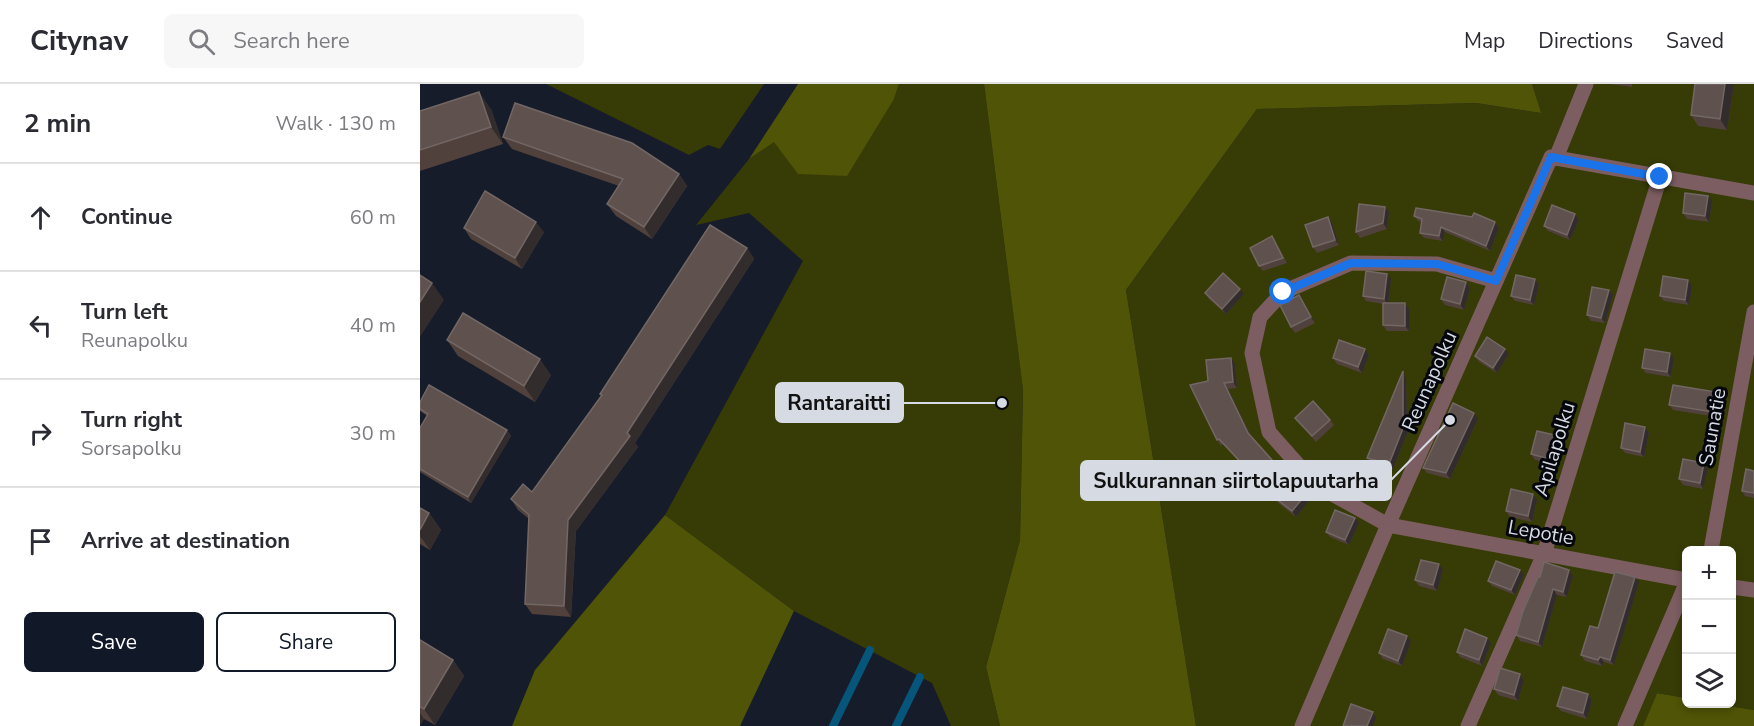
<!DOCTYPE html>
<html lang="en">
<head>
<meta charset="utf-8">
<style>
  body { margin:0; font-family:"Nunito Sans",sans-serif; background:#f7f7f7; color:#2b2b33 }
  .controls { position:absolute; right:18px; bottom:18px; display:grid; overflow:hidden; border-radius:9px; box-shadow:0 3px 9px #0003 }
  .controls button { width:54px; height:54px; display:grid; place-items:center; padding:0; border:0; border-bottom:2px solid #e1e1e2; background:#fff; color:#2b2b33; font:30px sans-serif }
  .stop { position:absolute; width:18px; height:18px; margin:-14px; border:4px solid #1a73e8; border-radius:50%; background:#fff }
  .stop.end { background:#1a73e8; border-color:#fff; box-shadow:0 2px 6px #0008 }
  .list { margin:0; padding:0; list-style:none }
  h2 { display:flex; justify-content:space-between; align-items:center; height:78px; margin:0; padding:0 24px; font-size:26px }
  h2 small { font-size:20px; font-weight:400; color:#7c7c81 }
  .list li { display:grid; grid-template-columns:39px 1fr auto; gap:18px; align-items:center; box-sizing:border-box; height:108px; padding:0 24px; border-top:2px solid #e1e1e2 }
  .list b { display:block; font-size:22px; white-space:nowrap }
  .list p { margin:0; font-size:20px; white-space:nowrap; color:#7c7c81 }
  .list em { font-size:20px; font-style:normal; color:#7c7c81 }
  .actions { display:flex; gap:12px; padding:18px 24px }
  .actions a { flex:1; padding:14px 0; border:2px solid #111827; border-radius:9px; text-align:center; font-size:21px; color:#111827 }
  .actions .main { background:#111827; color:#fff }
  .icon { flex:none; width:33px; height:33px; fill:none; stroke:currentColor; stroke-width:2; stroke-linecap:round; stroke-linejoin:round }
  .map { position:relative; flex:none; width:1334px; height:642px; overflow:hidden }
  header { display:flex; align-items:center; gap:36px; box-sizing:border-box; height:84px; padding:0 30px; background:#fff; border-bottom:2px solid #e1e1e2 }
  header strong { font-size:28px }
  nav { display:flex; gap:33px; margin-inline-start:auto; font-size:21px }
  .search { width:420px; height:54px; background:#f7f7f7; display:flex; align-items:center; gap:15px; box-sizing:border-box; padding:0 21px; border-radius:9px; color:#7c7c81; font-size:22px }
  main { display:flex }
  aside { flex:1; background:#fff }
  .map>svg:first-child { display:block }
  .green { fill:#373b05 }
  .forest { fill:#4f5406 }
  .lines { fill:none; stroke-linecap:round; stroke-linejoin:round }
  .stream { stroke:#06567c; stroke-width:8 }
  .minor { stroke:#7c5d61; stroke-width:15 }
  .wall { fill:#51413c }
  .shaded-wall { fill:#332c2d }
  .building { fill:#5f524e; stroke:#726765; stroke-width:1.5 }
  .route { stroke:#1a73e8; stroke-width:8 }
  .labels { text-anchor:middle; stroke-width:6; stroke-linejoin:round; paint-order:stroke }
  .street-label { font-size:20px; fill:#d5dae3; stroke:#05070c }
  .leader { fill:none; stroke:#d5dae3; stroke-width:2 }
  .callout-dot { fill:#d5dae3; stroke:#05070c; stroke-width:2 }
  .callout { fill:#d5dae3; stroke:#d5dae3; stroke-width:2 }
  .callout-label { font-size:21px; text-anchor:middle; font-weight:bold; fill:#111 }
</style>
</head>
<body>
<header>
<strong>Citynav</strong>
<div class="search"><svg class="icon" aria-label="search" viewBox="0 0 24 24"><circle cx="10" cy="10" r="6"/><path d="M15 15l6 6"/></svg>Search here</div>
<nav><a>Map</a><a>Directions</a><a>Saved</a></nav>
</header>
<main>
<aside>
<h2>2 min<small>Walk · 130 m</small></h2>
<ul class="list">
<li><svg class="icon" aria-label="ahead" viewBox="0 0 24 24"><path d="M12 20V5M6 11l6-6 6 6"/></svg><div><b>Continue</b></div><em>60 m</em></li>
<li><svg class="icon" aria-label="left" viewBox="0 0 24 24"><path d="M17 20v-9H6M10 6l-5 5 5 5"/></svg><div><b>Turn left</b><p>Reunapolku</p></div><em>40 m</em></li>
<li><svg class="icon" aria-label="right" viewBox="0 0 24 24"><path d="M7 20v-9h11M14 6l5 5-5 5"/></svg><div><b>Turn right</b><p>Sorsapolku</p></div><em>30 m</em></li>
<li><svg class="icon" aria-label="arrive" viewBox="0 0 24 24"><path d="M6 21V4h12l-3 4 3 4H6"/></svg><div><b>Arrive at destination</b></div></li>
</ul>
<div class="actions"><a class="main">Save</a><a>Share</a></div>
</aside>
<div class="map">
<svg width="1334" height="642" viewBox="0 0 1334 642">
  <rect width="100%" height="100%" fill="#161c2a"/>
  <g class="green">
    <path d="M126,0H344L300,65L288,61L269,71Z"/>
    <path d="M479,0H564L603,305L600,456L566,583L580,642H531L512,599L374,527L245,431L383,177L329,129L276,141L329,75L354,57L474,15Z"/>
    <path d="M1112,0H1334V626L1297,620H1312V466H1266V614L1237,609L1223,642H776L706,206L837,25L1056,19L1120,29Z"/>
  </g>
  <g class="forest">
    <path d="M378,0H479L474,15L427,92L378,90L354,58L329,75Z"/>
    <path d="M564,0H1112L1121,29L1056,19L837,25L706,206L776,642H580L566,583L600,456L603,306Z"/>
    <path d="M245,431L374,527L320,642H92L115,586Z"/>
    <path d="M1237,609L1266,614V620H1297L1334,626V642H1223Z"/>
  </g>
  <g class="lines">
    <g class="stream">
      <path d="M413,642L450,566"/>
      <path d="M476,642L500,593"/>
    </g>
    <g class="minor">
      <path d="M1136,74L1334,109"/>
      <path d="M1136,74L1166,0"/>
      <path d="M1076,197L1017,180L931,179L863,208L840,233L832,269L849,348L896,401L968,441L1266,496"/>
      <path d="M1291,466L1334,228"/>
      <path d="M1312,503L1334,506"/>
      <path d="M882,642L968,441L1131,73L1136,74"/>
      <path d="M1048,642L1124,470L1240,93"/>
      <path d="M1205,642L1266,500"/>
    </g>
  </g>
  <g class="wall">
    <path d="M1189,0H1212V3Z"/>
    <path d="M1314,0L1307,46L1278,42L1271,31Z"/>
    <path d="M71,25L83,60L0,87V27Z"/>
    <path d="M83,53L259,90L267,102L232,155L196,132L187,120L199,102L92,65Z"/>
    <path d="M1292,117L1289,138L1267,135L1263,129Z"/>
    <path d="M965,123L969,128L967,145L940,154L936,148Z"/>
    <path d="M1155,130L1159,136L1150,156L1128,147L1124,142Z"/>
    <path d="M994,132L1075,138L1079,144L1070,167L1025,148L1023,157L1004,154L1000,149L1002,139L998,137Z"/>
    <path d="M908,133L912,138L919,161L897,169L893,163Z"/>
    <path d="M44,144L124,148L102,185L51,155Z"/>
    <path d="M856,158L867,179L843,187L839,182Z"/>
    <path d="M327,164L334,175L215,359L218,363L156,447L151,533L112,530L105,520L109,435L98,426L91,415L112,408L182,312L180,310Z"/>
    <path d="M971,195L968,219H985L989,225V247H967L963,241V220L946,217L943,212Z"/>
    <path d="M1115,195L1119,201L1114,221L1095,217L1091,212Z"/>
    <path d="M1046,198L1050,204L1044,226L1025,221L1021,215Z"/>
    <path d="M1272,202L1269,221L1244,217L1240,212Z"/>
    <path d="M1189,206L1193,211L1185,239L1171,237L1167,231Z"/>
    <path d="M785,209L824,210L806,230L789,215Z"/>
    <path d="M883,217L895,239L875,249L871,243Z"/>
    <path d="M27,256L131,291L115,318L38,272Z"/>
    <path d="M945,265L949,271L942,289L917,280L913,274Z"/>
    <path d="M1089,270L1077,289L1059,278L1055,272Z"/>
    <path d="M1254,274L1251,293L1226,289L1222,284Z"/>
    <path d="M815,280L817,304L808,305L831,352L852,376L856,381L855,382L887,409L891,414L876,433L842,406L838,401L840,400L803,360L801,362L797,356L788,297Z"/>
    <path d="M983,287L986,293L987,334L991,340L973,385L950,380L947,374Z"/>
    <path d="M1306,315L1303,334L1253,326L1249,321Z"/>
    <path d="M0,318L87,346L91,352L51,419L0,388V344L7,332L0,327Z"/>
    <path d="M875,334L910,336L914,341L896,358L879,339Z"/>
    <path d="M1058,335L1030,395L1007,389L1003,384Z"/>
    <path d="M1225,343L1229,349L1224,373L1205,369L1201,364Z"/>
    <path d="M1135,351L1139,357L1133,380L1115,376L1111,370Z"/>
    <path d="M1288,385L1283,405L1263,401L1259,395Z"/>
    <path d="M1334,387V414L1325,412L1322,407Z"/>
    <path d="M1117,416L1112,438L1090,433L1086,427Z"/>
    <path d="M0,424L9,429L21,446L10,466L0,460Z"/>
    <path d="M935,434L939,439L929,461L910,453L906,448Z"/>
    <path d="M1023,486L1017,507L999,502L995,496Z"/>
    <path d="M1149,486L1153,492L1147,513L1137,511L1122,563L1100,557L1096,551L1120,493Z"/>
    <path d="M1104,491L1095,511L1072,502L1068,497Z"/>
    <path d="M1219,498L1194,581L1184,578L1182,582L1165,577L1161,571L1178,544Z"/>
    <path d="M0,556L33,576L44,592L15,641L4,635L0,641Z"/>
    <path d="M991,558L982,582L963,575L959,569Z"/>
    <path d="M1071,559L1062,582L1040,573L1037,568Z"/>
    <path d="M1100,590L1104,596L1098,617L1078,611L1074,605Z"/>
    <path d="M1168,610L1172,616L1167,635L1141,627L1137,622Z"/>
  </g>
  <g class="shaded-wall">
    <path d="M1305,0H1314L1307,46L1300,35Z"/>
    <path d="M59,8L71,25L83,60L71,43Z"/>
    <path d="M259,90L267,102L232,155L224,143Z"/>
    <path d="M1288,112L1292,117L1289,138L1285,132Z"/>
    <path d="M965,123L969,128L967,145L963,139Z"/>
    <path d="M1155,130L1159,136L1150,156L1147,151Z"/>
    <path d="M908,133L912,138L919,161L915,156Z"/>
    <path d="M116,138L124,148L102,185L95,174Z"/>
    <path d="M1075,138L1079,144L1070,167L1066,162Z"/>
    <path d="M1021,143L1025,148L1023,157L1019,152Z"/>
    <path d="M327,164L334,175L215,359L218,363L156,447L151,533L144,522L148,436L207,349Z"/>
    <path d="M967,190L971,195L968,220L964,215Z"/>
    <path d="M1115,195L1119,201L1114,221L1110,216Z"/>
    <path d="M1268,196L1272,202L1269,221L1265,216Z"/>
    <path d="M1046,198L1050,204L1044,226L1040,220Z"/>
    <path d="M12,199L24,216L0,253V218Z"/>
    <path d="M820,205L824,210L806,230L802,225Z"/>
    <path d="M1189,206L1193,211L1185,239L1181,234Z"/>
    <path d="M879,211L883,217L895,239L891,233Z"/>
    <path d="M985,219L989,225V247L985,242Z"/>
    <path d="M945,265L949,271L942,289L938,283Z"/>
    <path d="M1085,265L1089,270L1077,289L1073,284Z"/>
    <path d="M1250,269L1254,274L1251,293L1247,288Z"/>
    <path d="M811,274L815,280L817,304L813,298Z"/>
    <path d="M120,275L131,291L115,318L104,302Z"/>
    <path d="M983,287L986,293L987,335L991,340L973,385L969,380L983,334Z"/>
    <path d="M804,299L808,305L832,355L828,349Z"/>
    <path d="M1302,309L1306,315L1303,334L1299,329Z"/>
    <path d="M1054,329L1058,335L1030,395L1026,389Z"/>
    <path d="M1225,343L1229,349L1224,373L1220,368Z"/>
    <path d="M87,346L91,352L51,419L48,413Z"/>
    <path d="M1135,351L1139,357L1133,380L1129,375Z"/>
    <path d="M1284,379L1288,385L1283,405L1280,399Z"/>
    <path d="M887,409L891,414L876,433L872,427Z"/>
    <path d="M1113,410L1117,416L1112,438L1108,432Z"/>
    <path d="M9,429L21,446L10,466L0,452V446Z"/>
    <path d="M935,434L939,439L929,461L925,456Z"/>
    <path d="M1019,480L1023,486L1017,507L1013,501Z"/>
    <path d="M1100,486L1104,491L1095,511L1091,506Z"/>
    <path d="M1149,486L1153,492L1147,513L1143,508Z"/>
    <path d="M1215,493L1219,498L1194,581L1190,576Z"/>
    <path d="M1133,505L1137,511L1122,563L1118,558Z"/>
    <path d="M987,552L991,558L982,582L978,577Z"/>
    <path d="M1067,554L1071,559L1062,582L1059,576Z"/>
    <path d="M1180,573L1184,578L1182,582L1178,576Z"/>
    <path d="M33,576L44,592L15,641L4,625Z"/>
    <path d="M1100,590L1104,596L1098,617L1094,611Z"/>
    <path d="M1168,610L1172,616L1167,635L1163,629Z"/>
    <path d="M953,628L956,634L953,642H947Z"/>
    <path d="M0,629L4,635L0,641Z"/>
  </g>
  <g class="building">
    <path d="M1275,0H1305L1300,35L1271,31Z"/>
    <path d="M59,8L71,43L0,66V27Z"/>
    <path d="M95,19L212,59L259,90L224,143L187,120L203,95L83,53Z"/>
    <path d="M65,107L116,138L95,174L44,144Z"/>
    <path d="M1265,109L1288,112L1285,132L1263,129Z"/>
    <path d="M939,120L965,123L963,139L936,148Z"/>
    <path d="M1132,121L1155,130L1147,151L1124,142Z"/>
    <path d="M996,124L1052,133L1054,129L1075,138L1066,162L1021,143L1019,152L1000,149L1002,135L994,132Z"/>
    <path d="M908,133L915,156L893,163L885,141Z"/>
    <path d="M290,141L327,164L207,349L210,352L148,436L144,522L105,520L109,431L91,415L103,400L112,408L182,311L180,310Z"/>
    <path d="M852,152L863,174L839,182L830,164Z"/>
    <path d="M946,187L967,190L964,215L943,212Z"/>
    <path d="M803,189L820,205L802,225L785,209Z"/>
    <path d="M0,191L12,199L0,218Z"/>
    <path d="M1096,191L1115,195L1110,216L1091,212Z"/>
    <path d="M1243,192L1268,196L1265,216L1240,212Z"/>
    <path d="M1027,193L1046,198L1040,220L1021,215Z"/>
    <path d="M1172,203L1189,206L1181,234L1167,231Z"/>
    <path d="M879,211L891,233L871,243L860,221Z"/>
    <path d="M963,219H985V242L963,241Z"/>
    <path d="M43,229L120,275L104,302L27,256Z"/>
    <path d="M1067,253L1085,265L1073,284L1055,272Z"/>
    <path d="M919,256L945,265L938,283L913,274Z"/>
    <path d="M1225,265L1250,269L1247,288L1222,284Z"/>
    <path d="M811,274L813,298L804,299L828,349L852,376L850,378L887,409L872,427L838,401L840,399L799,355L797,356L770,301L788,297L786,276Z"/>
    <path d="M983,287V334H987L969,380L947,374Z"/>
    <path d="M9,301L87,346L48,413L0,385V344L8,330L0,325V318Z"/>
    <path d="M1253,301L1302,309L1299,329L1249,321Z"/>
    <path d="M893,317L910,336L892,352L875,334Z"/>
    <path d="M1033,319L1054,329L1026,389L1003,384Z"/>
    <path d="M1205,339L1225,343L1220,368L1201,364Z"/>
    <path d="M1117,347L1135,351L1129,375L1111,370Z"/>
    <path d="M1263,375L1284,379L1280,399L1259,395Z"/>
    <path d="M1326,385L1334,387V409L1322,407Z"/>
    <path d="M1091,405L1113,410L1108,432L1086,427Z"/>
    <path d="M0,424L9,429L0,446Z"/>
    <path d="M915,426L935,434L925,456L906,448Z"/>
    <path d="M1001,476L1019,480L1013,501L995,496Z"/>
    <path d="M1076,477L1100,486L1091,506L1068,497Z"/>
    <path d="M1124,478L1149,486L1143,508L1133,505L1118,558L1096,551L1103,527L1118,493H1120Z"/>
    <path d="M1195,488L1215,493L1190,576L1180,573L1178,576L1161,571L1170,542L1178,544Z"/>
    <path d="M968,545L987,552L978,577L959,569Z"/>
    <path d="M1045,545L1067,554L1059,576L1037,568Z"/>
    <path d="M0,556L33,576L4,625L0,623Z"/>
    <path d="M1080,584L1100,590L1094,611L1074,605Z"/>
    <path d="M1143,603L1168,610L1163,629L1137,622Z"/>
    <path d="M931,620L953,628L947,642H923Z"/>
  </g>
  <g class="lines">
    <path class="route" d="M863,208L931,179L1017,180L1076,197L1131,73L1240,93"/>
  </g>
  <g class="labels">
    <g class="street-label">
      <text transform="translate(1009 297) rotate(-66)" y="7">Reunapolku</text>
      <text transform="translate(1292 343) rotate(-80)" y="7">Saunatie</text>
      <text transform="translate(1134 365) rotate(-73)" y="7">Apilapolku</text>
      <text transform="translate(1121 448) rotate(10)" y="7">Lepotie</text>
    </g>
  </g>
  <path class="leader" d="M582 319L483 319M1030 336L971 396"/>
  <g class="callout-dot">
    <circle cx="582" cy="319" r="6"/>
    <circle cx="1030" cy="336" r="6"/>
  </g>
  <g class="callout">
    <rect x="356" y="299" width="127" height="39" rx="6"/>
    <rect x="661" y="377" width="310" height="39" rx="6"/>
  </g>
  <g class="callout-label">
    <text x="419" y="326">Rantaraitti</text>
    <text x="816" y="404">Sulkurannan siirtolapuutarha</text>
  </g>
</svg>
<div class="controls">
<button>+</button>
<button>−</button>
<button><svg class="icon" aria-label="layers" viewBox="0 0 24 24"><path d="M12 4l9 5-9 5-9-5zM3 14l9 5 9-5"/></svg></button>
</div>
<div class="stop" style="left:863px;top:208px"></div>
<div class="stop end" style="left:1240px;top:93px"></div>
</div>
</main>
</body>
</html>
